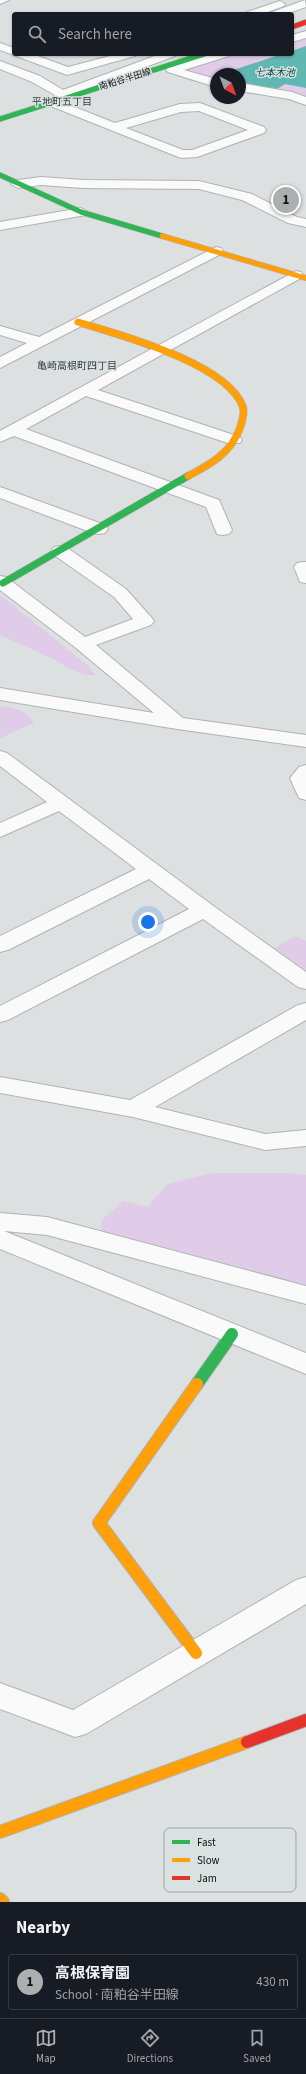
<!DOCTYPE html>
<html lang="en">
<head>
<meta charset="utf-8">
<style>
  body { margin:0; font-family:"Source Sans 3","Noto Sans JP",sans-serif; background:#242831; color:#f1f3f6 }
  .compass { position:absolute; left:210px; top:68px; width:36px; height:36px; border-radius:50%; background:#171b24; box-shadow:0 1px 3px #0004; rotate:139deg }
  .you { position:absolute; left:148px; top:922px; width:14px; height:14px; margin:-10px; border:3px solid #fff; border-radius:50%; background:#1a73e8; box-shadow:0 0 0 6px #1a73e833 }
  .badge { display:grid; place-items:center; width:26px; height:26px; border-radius:50%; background:#acaeb0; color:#111; font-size:13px; font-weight:700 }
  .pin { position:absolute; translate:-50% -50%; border:2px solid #fff; box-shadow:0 1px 4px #0006 }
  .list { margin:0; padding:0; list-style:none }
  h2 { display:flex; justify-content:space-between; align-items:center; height:52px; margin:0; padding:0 16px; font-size:17px }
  h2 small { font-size:13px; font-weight:400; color:#9ea1a6 }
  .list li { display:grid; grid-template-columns:26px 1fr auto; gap:12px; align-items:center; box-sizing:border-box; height:56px; margin:0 8px 8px; padding:0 8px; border:1px solid #363941; border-radius:4px }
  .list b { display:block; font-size:15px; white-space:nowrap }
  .list p { margin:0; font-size:13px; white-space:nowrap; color:#9ea1a6 }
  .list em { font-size:13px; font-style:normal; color:#9ea1a6 }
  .icon { flex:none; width:22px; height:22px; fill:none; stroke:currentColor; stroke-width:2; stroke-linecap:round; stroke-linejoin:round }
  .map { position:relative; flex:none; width:306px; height:1902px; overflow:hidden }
  .search { position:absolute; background:#171b24; box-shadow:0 1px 3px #0004; left:12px; right:12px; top:12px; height:44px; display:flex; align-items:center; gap:10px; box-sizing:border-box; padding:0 14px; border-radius:4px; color:#9ea1a6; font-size:15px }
  .sheet { height:116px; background:#171b24 }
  nav { display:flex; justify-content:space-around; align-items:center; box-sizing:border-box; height:56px; border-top:1px solid #363941; background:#171b24; font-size:11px; color:#9ea1a6 }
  nav a { display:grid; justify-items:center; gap:2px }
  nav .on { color:#acaeb0 }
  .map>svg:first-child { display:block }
  .green { fill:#e0cce8 }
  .water { fill:#61b7b2 }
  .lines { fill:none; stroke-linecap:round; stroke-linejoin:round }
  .street-casing { stroke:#afb3b2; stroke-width:2 }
  .fast-far2-casing { stroke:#afb3b2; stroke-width:6 }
  .fast-far1-casing { stroke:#afb3b2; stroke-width:8 }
  .fast-casing { stroke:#afb3b2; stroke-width:14 }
  .slow-far2-casing { stroke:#afb3b2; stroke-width:6 }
  .slow-far1-casing { stroke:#afb3b2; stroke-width:8 }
  .slow-casing { stroke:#afb3b2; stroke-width:14 }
  .jam-far1-casing { stroke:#afb3b2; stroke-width:6 }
  .jam-casing { stroke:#afb3b2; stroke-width:14 }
  .street { fill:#fafafa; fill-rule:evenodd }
  .fast-far2 { stroke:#30b455; stroke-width:5 }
  .fast-far1 { stroke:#30b455; stroke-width:7 }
  .fast { stroke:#30b455; stroke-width:12 }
  .slow-far2 { stroke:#ff9f0a; stroke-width:5 }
  .slow-far1 { stroke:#ff9f0a; stroke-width:7 }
  .slow { stroke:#ff9f0a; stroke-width:12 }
  .jam-far1 { stroke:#e5322d; stroke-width:5 }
  .jam { stroke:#e5322d; stroke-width:12 }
  .labels { text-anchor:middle; stroke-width:3; stroke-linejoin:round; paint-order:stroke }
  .far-street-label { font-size:9px; fill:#0f1212; stroke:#dae2e1 }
  .far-water-label { font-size:10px; font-style:italic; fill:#004945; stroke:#dae2e1 }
  .far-neighbourhood-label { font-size:10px; fill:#383e3e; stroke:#dae2e1 }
  .key { fill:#dae2e1; stroke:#9da4a3; stroke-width:1 }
  .key-label { font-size:11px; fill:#0f1212 }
</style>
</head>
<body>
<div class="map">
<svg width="306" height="1902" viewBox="0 0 306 1902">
  <rect width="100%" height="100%" fill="#dce0e0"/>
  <g class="green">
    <path d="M306,37V106L274,95L240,74H216V86L191,81L169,73L231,54H292V41Z"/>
    <path d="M0,595L87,665L96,675C79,677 68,666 53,659C36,651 18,643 0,635Z"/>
    <path d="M0,706C16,708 24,709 34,723L0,738Z"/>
    <path d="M295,936L306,941V970L275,948Z"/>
    <path d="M213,1173H286L306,1175V1287L101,1233L102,1220L123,1201L148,1207L167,1184Z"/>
  </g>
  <path class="water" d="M306,46V88L285,84L277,89L240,84V74H221L282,54H292V51Z"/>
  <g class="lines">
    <defs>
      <g id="street">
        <path d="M0,0H9L0,4Z"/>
        <path d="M305,0L306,7L286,14H270L272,12Z"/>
        <path d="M280,1L285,4L284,6L262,14H245L247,12Z"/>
        <path d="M306,31V38L292,42V35Z"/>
        <path d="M0,43L14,48V54H32L68,67L118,54H137L135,56L67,75L0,50Z"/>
        <path d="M160,54H177L175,56L67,96L62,102L115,123L180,104L200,103L264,127L266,130L264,133L197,157L181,158L48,105L46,102L48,99H53L55,95L32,82L0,69V61L40,76L63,90ZM199,111L248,130L192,150H183L126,128L181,112Z"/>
        <path d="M213,54H231L229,56L184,70L216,79V87L168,72L166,70L168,68Z"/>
        <path d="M240,83L292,92L306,97V105L289,99L240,91Z"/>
        <path d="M41,177L83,180L199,181L252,194L297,217L306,219V227L288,223L242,200L199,189L83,188L41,185L18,188L11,184L18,180Z"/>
        <path d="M81,208L88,212L86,215L0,230V222Z"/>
        <path d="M216,247L221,248L223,251L221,254L0,368V357L27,343L0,335V326L39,337Z"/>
        <path d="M296,271L301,272L303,275L301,278L98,390L240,437L242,440L240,443H228L86,396L26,429L219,500L232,530L229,534L223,535L217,534L206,507L14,436L0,442V431Z"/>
        <path d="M0,487L105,525L108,529L105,533L99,534L93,533L0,498Z"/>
        <path d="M60,546L66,547L126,589L151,617L154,621L151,625L96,645L183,718L306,735V747L177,729L0,700V688L154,713L76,648L0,590V576L6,577L85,637L133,619L114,597L54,555L51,551L54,547Z"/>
        <path d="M303,562H306V583L300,582L294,567L297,563Z"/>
        <path d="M0,751L7,753L212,905L306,972V989L298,987L203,919L8,1020L0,1022V1006L189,909L149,879L8,950L0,952V936L136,869L59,811L0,837V823L47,802L0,766Z"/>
        <path d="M306,765V800L299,798L290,778L299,767Z"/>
        <path d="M306,1003V1020L155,1107L265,1134L306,1130V1146L265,1150L133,1117L0,1093V1077L130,1100L298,1005Z"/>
        <path d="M0,1213L47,1217L306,1286V1304L47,1235L4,1231L306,1353V1374L0,1249Z"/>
        <path d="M306,1577V1604L86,1734L75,1737L0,1709V1683L73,1710L296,1580Z"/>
      </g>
      <g id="fast-far2">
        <path d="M0,119L204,54"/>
        <path d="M0,175L81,212L162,236"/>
      </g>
      <path id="fast-far1" d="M3,583L188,476"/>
      <path id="fast" d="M197,1384L232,1334"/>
      <path id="slow-far2" d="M162,236L306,278"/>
      <path id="slow-far1" d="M78,322C120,335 227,363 243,407C245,413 242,422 240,428C231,453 211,464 188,476"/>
      <g id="slow">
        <path d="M196,1653L99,1523L197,1384"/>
        <path d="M0,1832L247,1742"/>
        <path d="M0,1899L3,1902"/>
      </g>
      <path id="jam-far1" d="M292,27L306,22"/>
      <path id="jam" d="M247,1742L306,1720"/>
    </defs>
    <use href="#street" class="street-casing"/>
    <use href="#fast-far2" class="fast-far2-casing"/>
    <use href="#fast-far1" class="fast-far1-casing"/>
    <use href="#fast" class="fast-casing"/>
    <use href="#slow-far2" class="slow-far2-casing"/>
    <use href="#slow-far1" class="slow-far1-casing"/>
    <use href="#slow" class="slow-casing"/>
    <use href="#jam-far1" class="jam-far1-casing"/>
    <use href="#jam" class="jam-casing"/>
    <use href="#street" class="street"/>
    <use href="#fast-far2" class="fast-far2"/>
    <use href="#fast-far1" class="fast-far1"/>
    <use href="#fast" class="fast"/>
    <use href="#slow-far2" class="slow-far2"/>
    <use href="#slow-far1" class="slow-far1"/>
    <use href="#slow" class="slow"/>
    <use href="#jam-far1" class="jam-far1"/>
    <use href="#jam" class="jam"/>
  </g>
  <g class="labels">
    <g class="far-street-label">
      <text transform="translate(125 79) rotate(-17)" y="3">南粕谷半田線</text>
    </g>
    <g class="far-water-label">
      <text x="275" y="76">七本木池</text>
    </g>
    <g class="far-neighbourhood-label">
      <text x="62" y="105">平地町五丁目</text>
      <text x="77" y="369">亀崎高根町四丁目</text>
    </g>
  </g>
  <rect x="164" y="1828" width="132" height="64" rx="6" class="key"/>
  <rect x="172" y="1840" width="18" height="4" fill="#30b455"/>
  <rect x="172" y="1858" width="18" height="4" fill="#ff9f0a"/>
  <rect x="172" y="1876" width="18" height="4" fill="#e5322d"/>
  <g class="key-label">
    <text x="197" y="1846">Fast</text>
    <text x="197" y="1864">Slow</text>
    <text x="197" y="1882">Jam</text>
  </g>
</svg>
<svg class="compass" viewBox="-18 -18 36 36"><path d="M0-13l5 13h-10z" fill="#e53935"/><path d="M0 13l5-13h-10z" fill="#9ea1a6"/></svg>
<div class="you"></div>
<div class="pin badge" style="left:286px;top:200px">1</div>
<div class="search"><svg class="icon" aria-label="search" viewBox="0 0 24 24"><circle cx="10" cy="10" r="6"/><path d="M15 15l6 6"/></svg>Search here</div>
</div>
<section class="sheet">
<h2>Nearby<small></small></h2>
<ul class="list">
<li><span class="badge">1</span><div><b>高根保育園</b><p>School · 南粕谷半田線</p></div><em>430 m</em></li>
</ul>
</section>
<nav>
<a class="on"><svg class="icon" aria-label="map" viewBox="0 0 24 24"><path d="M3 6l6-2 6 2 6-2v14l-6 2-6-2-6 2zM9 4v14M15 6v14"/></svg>Map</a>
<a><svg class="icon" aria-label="directions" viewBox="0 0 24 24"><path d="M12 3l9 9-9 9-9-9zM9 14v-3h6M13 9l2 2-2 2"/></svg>Directions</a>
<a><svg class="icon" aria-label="saved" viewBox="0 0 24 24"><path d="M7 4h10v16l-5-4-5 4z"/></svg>Saved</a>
</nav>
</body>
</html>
